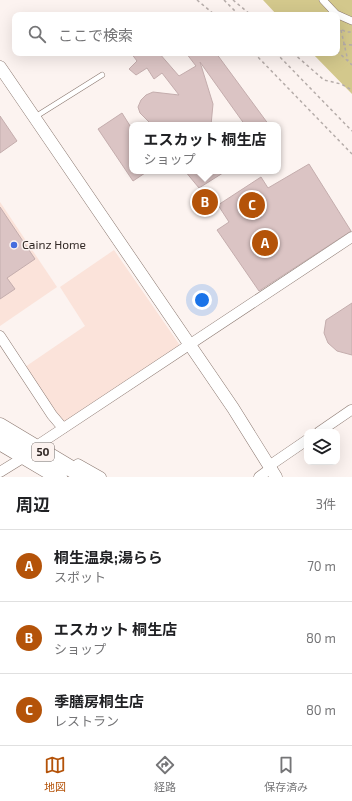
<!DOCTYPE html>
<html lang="ja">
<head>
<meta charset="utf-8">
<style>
  body { margin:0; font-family:"Exo 2","Noto Sans JP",sans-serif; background:#f6f6f6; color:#202124 }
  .controls { position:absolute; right:12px; bottom:12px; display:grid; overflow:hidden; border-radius:8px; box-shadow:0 4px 16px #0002 }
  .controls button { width:36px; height:36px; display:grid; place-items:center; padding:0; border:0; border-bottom:1px solid #e0e0e0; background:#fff; color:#202124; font:20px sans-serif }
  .you { position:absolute; left:202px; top:300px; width:14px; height:14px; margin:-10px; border:3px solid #fff; border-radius:50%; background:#1a73e8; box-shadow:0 0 0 6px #1a73e833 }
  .badge { display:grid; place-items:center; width:26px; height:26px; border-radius:50%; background:#b45309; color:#fff; font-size:13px; font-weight:700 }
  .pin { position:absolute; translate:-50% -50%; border:2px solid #fff; box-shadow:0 1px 4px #0006 }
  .popup { position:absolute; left:129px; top:122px; width:152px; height:52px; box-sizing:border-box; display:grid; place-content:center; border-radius:8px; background:#fff; filter:drop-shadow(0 1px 3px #0005); font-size:13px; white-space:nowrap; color:#757577 }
  .popup b { font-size:15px; color:#202124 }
  .popup::after { content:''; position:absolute; left:50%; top:100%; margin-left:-8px; border:8px solid transparent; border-top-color:#fff }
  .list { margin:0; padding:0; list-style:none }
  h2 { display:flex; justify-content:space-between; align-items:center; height:52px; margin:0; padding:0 16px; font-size:17px }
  h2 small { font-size:13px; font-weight:400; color:#757577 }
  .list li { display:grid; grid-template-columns:26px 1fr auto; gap:12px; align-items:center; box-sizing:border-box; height:72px; padding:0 16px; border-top:1px solid #e0e0e0 }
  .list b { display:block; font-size:15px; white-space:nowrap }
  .list p { margin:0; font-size:13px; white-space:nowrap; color:#757577 }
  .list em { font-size:13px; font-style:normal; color:#757577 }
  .icon { flex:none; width:22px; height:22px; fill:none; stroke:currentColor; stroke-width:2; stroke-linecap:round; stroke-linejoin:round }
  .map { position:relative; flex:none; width:352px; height:477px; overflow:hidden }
  .search { position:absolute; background:#fff; box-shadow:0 4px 16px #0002; left:12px; right:12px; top:12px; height:44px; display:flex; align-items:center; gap:10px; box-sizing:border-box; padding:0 14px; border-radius:8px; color:#757577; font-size:15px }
  .sheet { height:268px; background:#fff }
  nav { display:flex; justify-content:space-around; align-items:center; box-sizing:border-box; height:56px; border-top:1px solid #e0e0e0; background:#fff; font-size:11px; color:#757577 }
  nav a { display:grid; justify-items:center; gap:2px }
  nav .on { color:#b45309 }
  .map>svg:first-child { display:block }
  .built { fill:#fbe3da }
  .forest { fill:#d3c88c }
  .building { fill:#dbc4c4; stroke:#c4adad }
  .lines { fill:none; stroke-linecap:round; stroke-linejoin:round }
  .service-casing { stroke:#8a776f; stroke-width:6 }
  .pedestrian-casing { stroke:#8a776f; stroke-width:8 }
  .minor-casing { stroke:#8a776f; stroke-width:11 }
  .tertiary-casing { stroke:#8a776f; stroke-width:13 }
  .trunk-casing { stroke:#8a776f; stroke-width:17 }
  .path { stroke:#b5aca9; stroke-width:1.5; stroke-dasharray:3 3; stroke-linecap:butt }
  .service { stroke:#fff; stroke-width:5 }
  .pedestrian { stroke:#fff; stroke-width:7 }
  .minor { stroke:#fff; stroke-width:10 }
  .tertiary { stroke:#fff; stroke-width:12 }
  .trunk { stroke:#fff; stroke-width:16 }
  .poi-dot { fill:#446cde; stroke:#fcf3f0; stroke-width:1.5 }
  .labels { text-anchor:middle; stroke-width:3; stroke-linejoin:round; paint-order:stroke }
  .shield { fill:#fcf3f0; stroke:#6f6663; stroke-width:1 }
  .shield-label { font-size:11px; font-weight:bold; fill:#332a27 }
  .poi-label { font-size:12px; fill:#332a27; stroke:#fcf3f0; text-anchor:start }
</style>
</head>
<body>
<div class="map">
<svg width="352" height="477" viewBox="0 0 352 477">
  <rect width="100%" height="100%" fill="#fcf3f0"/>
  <g class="built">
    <path d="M0,202L57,287L0,326Z"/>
    <path d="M114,250L179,344L177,350L69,422H62L25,367L85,326L60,287Z"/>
  </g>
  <path class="forest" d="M263,0H352V94L312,53H337V15H277Z"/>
  <g class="building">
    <path d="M131,53H159L179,76L196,66L186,53H216L269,125H245L200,62L213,104L211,125L150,123L140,113L138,107L141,100L146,95L153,92L179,95L162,73L154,79L147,68L136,75L129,69L137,61Z"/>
    <path d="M122,113L132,129V171H148L133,181L98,129Z"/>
    <path d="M0,116L17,141L0,153Z"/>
    <path d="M309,164L351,231L259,291L217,230L229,222L218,205L261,177L268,188Z"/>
    <path d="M185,171H226L199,188Z"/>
    <path d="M0,207L35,259L7,278L15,289L0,299Z"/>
    <path d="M352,303V355L337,351L328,343L324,333L326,320Z"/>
  </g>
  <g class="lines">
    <defs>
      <path id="service" d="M35,117L102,75"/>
      <path id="pedestrian" d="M323,0L336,14L352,21"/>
      <g id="minor">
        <path d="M0,336L52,415L63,428"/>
        <path d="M319,432L351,410"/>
        <path d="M41,443L352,237"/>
        <path d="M78,464L101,477"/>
        <path d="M269,466L307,440"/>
        <path d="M0,472L21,459"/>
        <path d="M259,477L270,469"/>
      </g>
      <path id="tertiary" d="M0,67L233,408L276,477"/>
      <g id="trunk">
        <path d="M0,426L85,477"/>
        <path d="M0,442L59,477"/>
      </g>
    </defs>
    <use href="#service" class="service-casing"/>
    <use href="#pedestrian" class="pedestrian-casing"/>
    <use href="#minor" class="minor-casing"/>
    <use href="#tertiary" class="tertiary-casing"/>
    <use href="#trunk" class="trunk-casing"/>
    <g class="path">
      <path d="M197,0L215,15"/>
      <path d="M224,0L239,15"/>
      <path d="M233,0L251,15"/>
      <path d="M337,27L346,32H352"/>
      <path d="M341,30L348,61"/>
      <path d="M337,44L352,45"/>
      <path d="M337,51L352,65"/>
      <path d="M254,53L352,154"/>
      <path d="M276,53L352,131"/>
      <path d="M293,53L324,80L341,84L352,90"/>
    </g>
    <use href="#service" class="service"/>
    <use href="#pedestrian" class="pedestrian"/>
    <use href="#minor" class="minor"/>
    <use href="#tertiary" class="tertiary"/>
    <use href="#trunk" class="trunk"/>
  </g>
  <circle class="poi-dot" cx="14" cy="245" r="4"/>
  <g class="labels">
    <rect class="shield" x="32" y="443" width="22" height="18" rx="3"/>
    <g class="shield-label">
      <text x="43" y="456">50</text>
    </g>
    <g class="poi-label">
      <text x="22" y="249">Cainz Home</text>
    </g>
  </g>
</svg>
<div class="controls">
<button><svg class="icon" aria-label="layers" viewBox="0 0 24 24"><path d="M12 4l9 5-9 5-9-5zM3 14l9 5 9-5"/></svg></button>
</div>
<div class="you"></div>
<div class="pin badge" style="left:265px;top:243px">A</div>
<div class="pin badge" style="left:205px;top:202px">B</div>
<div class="popup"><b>エスカット 桐生店</b>ショップ</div>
<div class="pin badge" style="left:252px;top:205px">C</div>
<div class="search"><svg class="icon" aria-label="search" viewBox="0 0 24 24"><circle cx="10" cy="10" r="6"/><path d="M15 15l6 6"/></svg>ここで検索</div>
</div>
<section class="sheet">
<h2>周辺<small>3件</small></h2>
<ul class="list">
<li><span class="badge">A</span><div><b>桐生温泉;湯らら</b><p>スポット</p></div><em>70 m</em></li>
<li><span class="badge">B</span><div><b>エスカット 桐生店</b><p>ショップ</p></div><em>80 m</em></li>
<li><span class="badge">C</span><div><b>季膳房桐生店</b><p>レストラン</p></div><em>80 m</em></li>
</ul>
</section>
<nav>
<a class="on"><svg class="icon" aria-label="map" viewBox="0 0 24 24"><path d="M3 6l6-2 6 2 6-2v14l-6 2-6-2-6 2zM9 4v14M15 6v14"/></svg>地図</a>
<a><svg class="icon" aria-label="directions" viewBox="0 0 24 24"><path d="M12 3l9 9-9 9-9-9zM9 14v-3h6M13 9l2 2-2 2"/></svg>経路</a>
<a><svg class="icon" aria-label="saved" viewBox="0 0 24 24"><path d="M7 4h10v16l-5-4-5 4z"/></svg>保存済み</a>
</nav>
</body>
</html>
